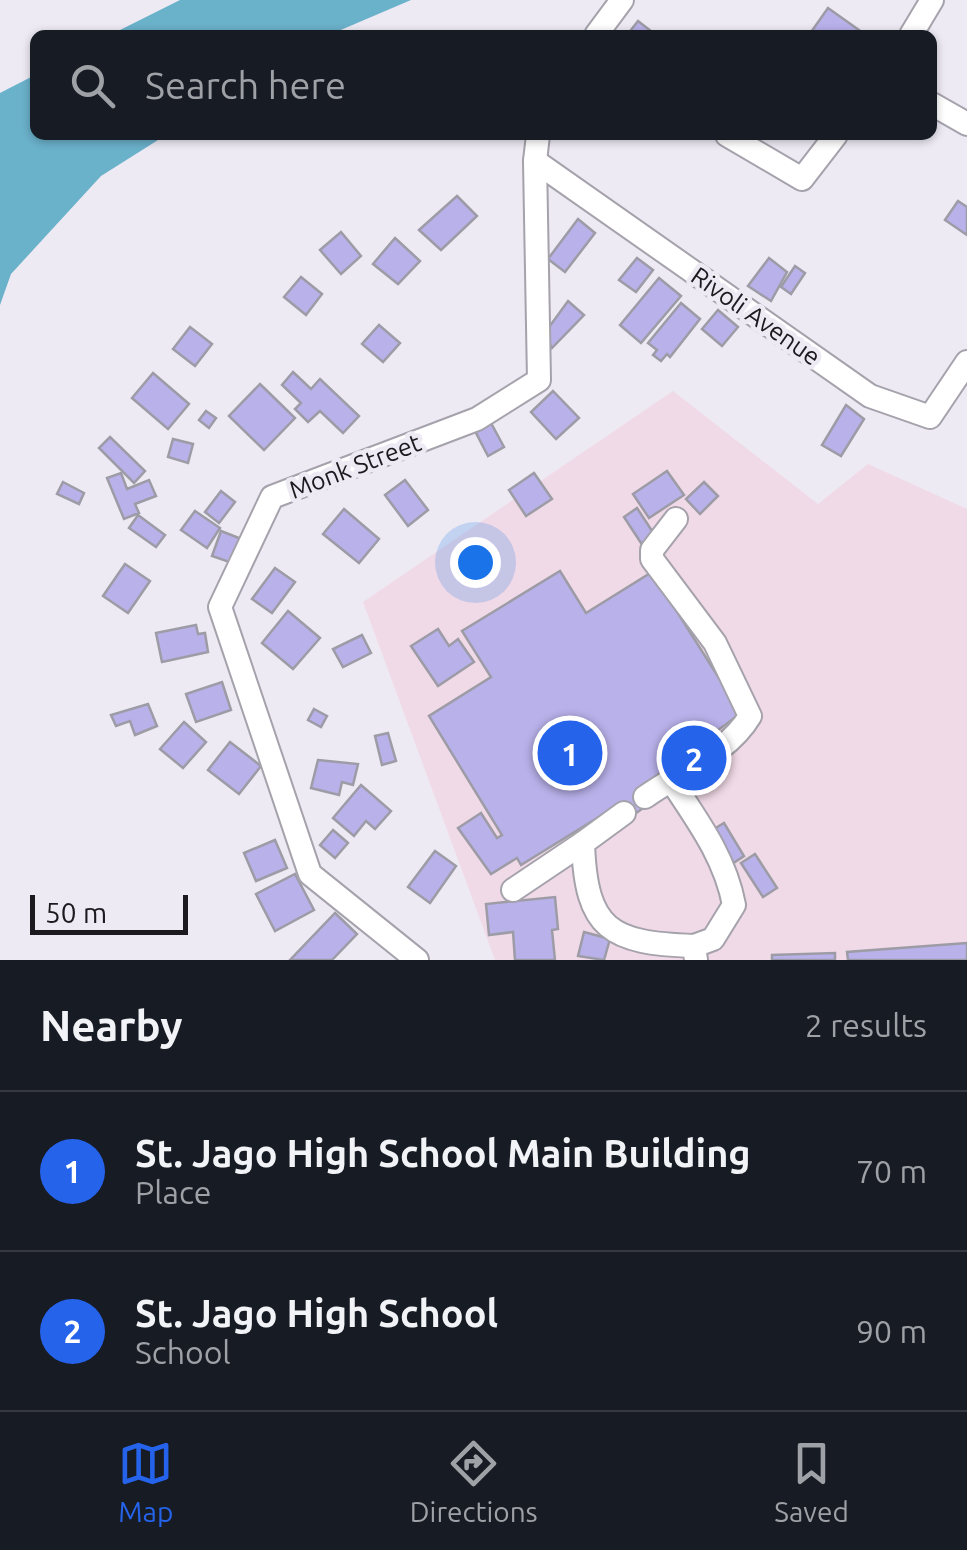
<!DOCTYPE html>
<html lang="en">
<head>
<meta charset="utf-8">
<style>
  body { margin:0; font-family:Ubuntu,sans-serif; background:#242831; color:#f1f3f6 }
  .scale { position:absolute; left:30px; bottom:25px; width:158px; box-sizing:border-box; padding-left:10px; border:5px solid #1c1a1e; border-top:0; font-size:28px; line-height:35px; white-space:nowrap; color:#1c1a1e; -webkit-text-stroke:8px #edeaf4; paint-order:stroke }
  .you { position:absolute; left:475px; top:562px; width:35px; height:35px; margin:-25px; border:8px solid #fff; border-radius:50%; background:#1a73e8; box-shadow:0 0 0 15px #1a73e833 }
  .badge { display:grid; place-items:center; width:65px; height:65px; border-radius:50%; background:#2563eb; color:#fff; font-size:32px; font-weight:700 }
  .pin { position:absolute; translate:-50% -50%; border:5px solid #fff; box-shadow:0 2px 10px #0006 }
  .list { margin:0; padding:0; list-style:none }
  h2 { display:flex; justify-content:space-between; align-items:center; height:130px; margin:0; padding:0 40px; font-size:42px }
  h2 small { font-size:32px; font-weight:400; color:#9ea1a6 }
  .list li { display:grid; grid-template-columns:65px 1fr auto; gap:30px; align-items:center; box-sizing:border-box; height:160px; padding:0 40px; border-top:2px solid #363941 }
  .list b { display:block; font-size:38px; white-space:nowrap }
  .list p { margin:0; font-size:32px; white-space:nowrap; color:#9ea1a6 }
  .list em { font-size:32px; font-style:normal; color:#9ea1a6 }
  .icon { flex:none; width:55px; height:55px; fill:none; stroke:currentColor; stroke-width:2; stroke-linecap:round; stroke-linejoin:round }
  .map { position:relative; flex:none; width:967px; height:960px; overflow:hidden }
  .search { position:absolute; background:#171b24; box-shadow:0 2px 8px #0004; left:30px; right:30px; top:30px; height:110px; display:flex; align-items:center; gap:25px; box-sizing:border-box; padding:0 35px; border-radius:15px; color:#9ea1a6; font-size:38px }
  .sheet { height:450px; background:#171b24 }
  nav { display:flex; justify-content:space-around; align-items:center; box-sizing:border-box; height:140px; border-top:2px solid #363941; background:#171b24; font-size:28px; color:#9ea1a6 }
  nav a { display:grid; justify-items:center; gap:5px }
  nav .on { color:#2563eb }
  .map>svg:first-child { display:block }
  .education { fill:#f1dae7 }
  .water { fill:#6ab1ca }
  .building { fill:#b9b1ea; stroke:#9d9ca6; stroke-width:2.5 }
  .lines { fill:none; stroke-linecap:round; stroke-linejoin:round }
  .minor-casing { stroke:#a5a2ac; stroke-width:26 }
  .minor { stroke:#fff; stroke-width:22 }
  .labels { text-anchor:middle; stroke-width:9; stroke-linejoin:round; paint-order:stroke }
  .street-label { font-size:25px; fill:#1c1a1e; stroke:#edeaf4 }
</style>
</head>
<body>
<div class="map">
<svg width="967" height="960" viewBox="0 0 967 960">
  <rect width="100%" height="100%" fill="#edeaf4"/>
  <path class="education" d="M673,391L818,504L868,464L967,509V960H495L363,602Z"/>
  <g class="water">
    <path d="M180,0H411L329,35H110Z"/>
    <path d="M35,75V135H166L101,176L11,274L0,305V93Z"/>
  </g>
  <g class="building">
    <path d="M828,8L866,35H809Z"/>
    <path d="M638,21L656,35H627Z"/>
    <path d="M457,196L477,216L441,250L419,230Z"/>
    <path d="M958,201L967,207V235L945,220Z"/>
    <path d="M578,219L595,233L565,272L548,259Z"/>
    <path d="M341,232L361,256L341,274L320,250Z"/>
    <path d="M395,238L420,261L398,284L373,264Z"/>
    <path d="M637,258L653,270L636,292L619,280Z"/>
    <path d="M769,258L787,272L771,301L748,286Z"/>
    <path d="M795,266L805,273L791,294L781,287Z"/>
    <path d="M301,277L322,294L306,315L284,297Z"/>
    <path d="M659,278L681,296L641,343L620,325Z"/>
    <path d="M568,301L584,315L552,348L544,334Z"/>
    <path d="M681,303L700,319L670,357L667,354L661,361L653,355L657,350L648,343Z"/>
    <path d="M718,310L738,327L722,346L702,329Z"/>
    <path d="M379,325L400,343L383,362L362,344Z"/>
    <path d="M190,327L212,344L195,366L173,349Z"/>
    <path d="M293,372L311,389L320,379L359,416L343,433L320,411L308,422L295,409L301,403L282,385Z"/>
    <path d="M153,373L189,404L168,429L132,398Z"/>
    <path d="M260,384L295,418L264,450L229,416Z"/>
    <path d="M553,391L579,418L556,439L531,412Z"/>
    <path d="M846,405L864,419L841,456L822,445Z"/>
    <path d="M206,411L216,418L209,428L199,420Z"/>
    <path d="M491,423L504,447L488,456L475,431Z"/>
    <path d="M110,437L145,471L134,483L99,448Z"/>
    <path d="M173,439L193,444L188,463L168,457Z"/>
    <path d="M667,471L684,495L649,518L633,494Z"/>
    <path d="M121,473L127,489L149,480L156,496L135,504L139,513L124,519L107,478Z"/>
    <path d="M534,473L552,499L526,516L509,490Z"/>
    <path d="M405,480L428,510L408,526L385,495Z"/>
    <path d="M63,482L84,493L79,504L57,494Z"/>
    <path d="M704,482L718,496L700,514L686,499Z"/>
    <path d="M221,491L235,502L219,523L205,512Z"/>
    <path d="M637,508L656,537L643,546L624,517Z"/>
    <path d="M344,509L379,539L359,563L323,534Z"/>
    <path d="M195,511L220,528L207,548L181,530Z"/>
    <path d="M138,515L165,535L156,547L129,528Z"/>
    <path d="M221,531L244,540L235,564L212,556Z"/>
    <path d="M125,564L150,581L128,613L103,596Z"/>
    <path d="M275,568L295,582L272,613L252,599Z"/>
    <path d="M560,571L586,613L652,572L741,713L639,789L650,803L628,819L602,815L521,865L517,858L491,874L458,828L481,813L497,838L502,835L429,716L491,677L462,631Z"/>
    <path d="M288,611L320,638L293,669L262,643Z"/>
    <path d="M196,625L198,634L205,633L208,652L162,662L156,633Z"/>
    <path d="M438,629L449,646L458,639L474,662L438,686L411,646Z"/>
    <path d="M362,635L371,653L343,667L333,649Z"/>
    <path d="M222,682L231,710L196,722L186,694Z"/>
    <path d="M148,704L157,726L135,735L130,721L116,726L111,715Z"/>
    <path d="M314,709L327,716L321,727L308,720Z"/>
    <path d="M184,722L206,742L183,768L160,749Z"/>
    <path d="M388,733L396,761L382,765L375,736Z"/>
    <path d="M230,742L261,766L239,794L208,770Z"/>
    <path d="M318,760L358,764L353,785L342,782L339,795L311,788Z"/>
    <path d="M361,785L391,811L375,829L366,821L354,836L333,818Z"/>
    <path d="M724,823L744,856L732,864L711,831Z"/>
    <path d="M333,830L348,843L335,858L320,845Z"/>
    <path d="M275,840L287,868L256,881L244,853Z"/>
    <path d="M435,851L456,866L430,903L408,887Z"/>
    <path d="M755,854L777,888L763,897L741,863Z"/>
    <path d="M295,874L314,910L275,931L256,894Z"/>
    <path d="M555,897L558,929L552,930L555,960H515L513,932L489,935L486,904Z"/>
    <path d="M335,913L357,934L332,960H290Z"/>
    <path d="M584,932L610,939L604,960L578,956Z"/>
    <path d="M967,943V960H848L847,952Z"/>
    <path d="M835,953V960H772V955Z"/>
  </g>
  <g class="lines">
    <defs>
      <g id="minor">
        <path d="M596,35L622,0"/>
        <path d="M911,35L932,0"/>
        <path d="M932,104L967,124"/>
        <path d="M727,135L802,179L836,135"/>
        <path d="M535,161L870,396L930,417L967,362"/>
        <path d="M670,779C697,820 725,857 734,905L713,939L694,946"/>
        <path d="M645,797C680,772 728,753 750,716L715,643L652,559V550L676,519"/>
        <path d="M624,813L583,843C586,930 610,943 694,946L696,960"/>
        <path d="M513,890L583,843"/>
        <path d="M417,960L310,874L220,607L272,497L477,419L539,380L535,161L538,135"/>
      </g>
    </defs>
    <use href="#minor" class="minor-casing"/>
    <use href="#minor" class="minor"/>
  </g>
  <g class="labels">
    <g class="street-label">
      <text transform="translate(756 316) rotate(35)" y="9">Rivoli Avenue</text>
      <text transform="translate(355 466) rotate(-21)" y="9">Monk Street</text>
    </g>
  </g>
</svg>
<div class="scale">50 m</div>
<div class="you"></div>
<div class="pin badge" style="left:570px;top:753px">1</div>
<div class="pin badge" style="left:694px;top:758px">2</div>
<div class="search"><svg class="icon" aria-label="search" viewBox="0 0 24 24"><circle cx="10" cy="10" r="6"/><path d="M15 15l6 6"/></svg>Search here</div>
</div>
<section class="sheet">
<h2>Nearby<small>2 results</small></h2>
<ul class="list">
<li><span class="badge">1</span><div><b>St. Jago High School Main Building</b><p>Place</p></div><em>70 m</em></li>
<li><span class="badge">2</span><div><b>St. Jago High School</b><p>School</p></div><em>90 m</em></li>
</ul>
</section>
<nav>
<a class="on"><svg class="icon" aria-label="map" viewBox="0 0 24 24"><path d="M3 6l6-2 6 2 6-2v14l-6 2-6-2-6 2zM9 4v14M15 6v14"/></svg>Map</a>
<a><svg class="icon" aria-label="directions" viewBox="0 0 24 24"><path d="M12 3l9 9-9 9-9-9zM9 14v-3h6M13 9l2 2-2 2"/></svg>Directions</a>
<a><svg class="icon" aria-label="saved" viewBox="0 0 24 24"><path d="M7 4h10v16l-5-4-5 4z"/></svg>Saved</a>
</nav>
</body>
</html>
